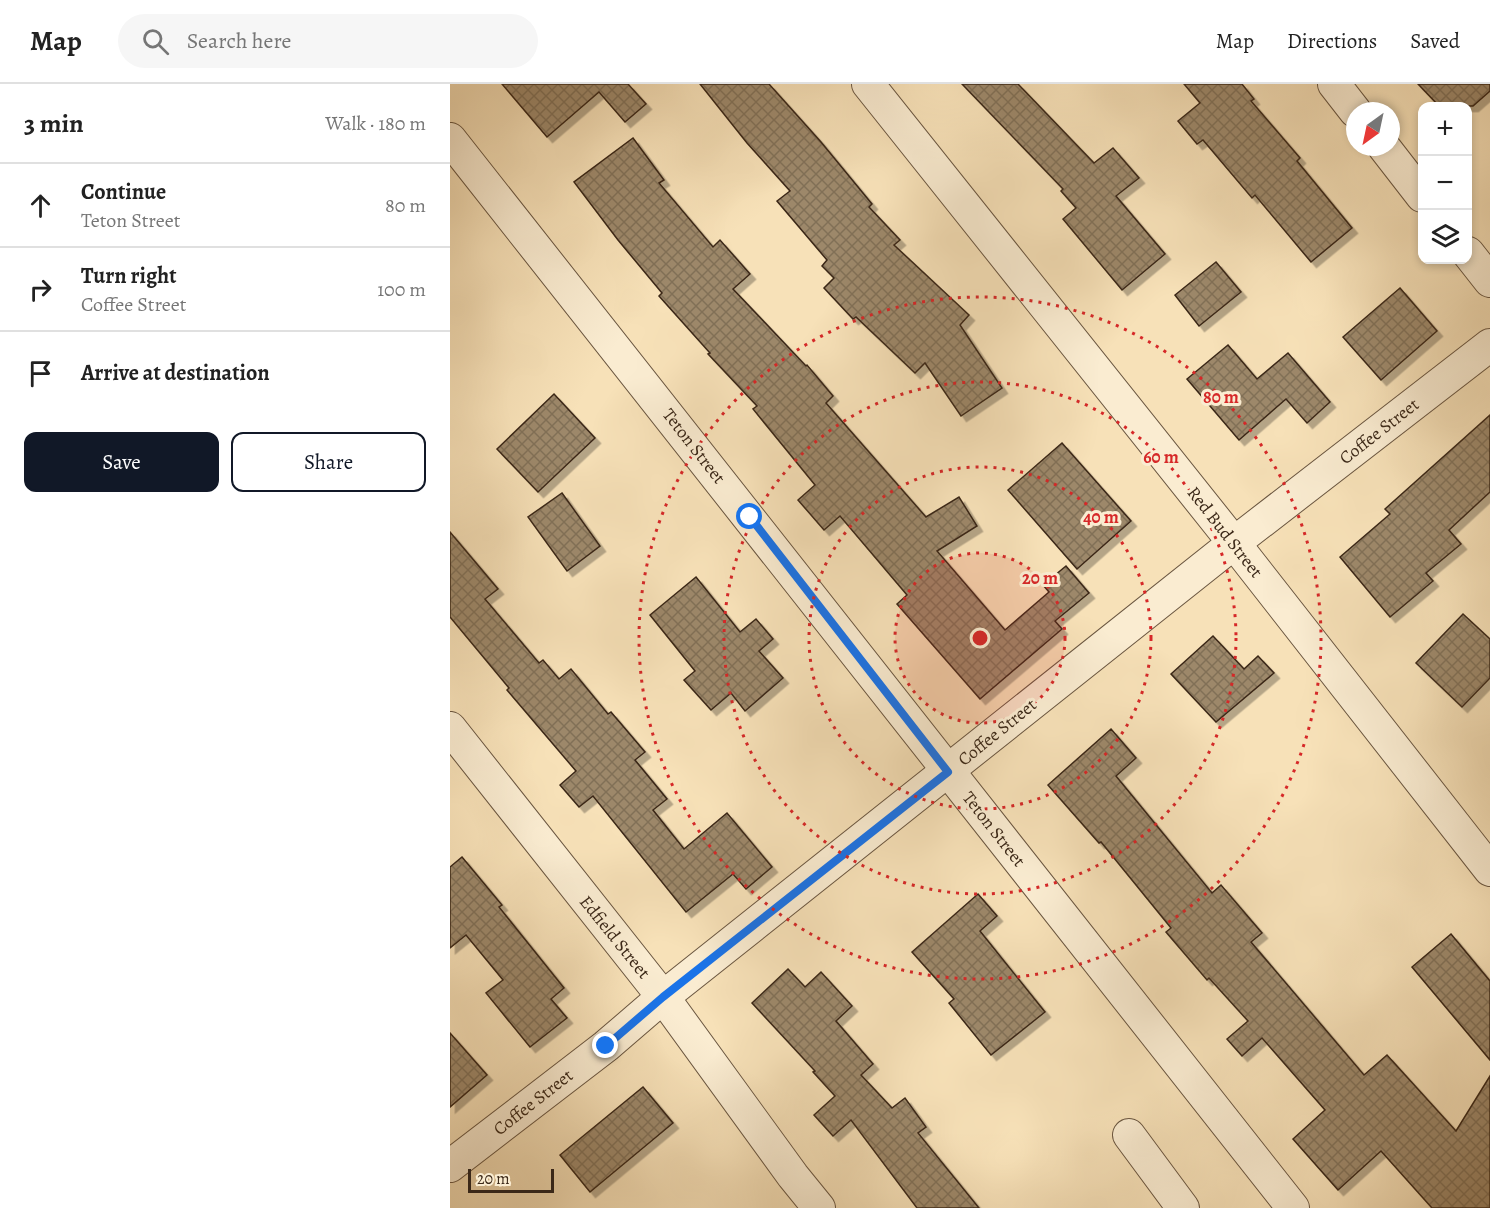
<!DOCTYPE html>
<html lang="en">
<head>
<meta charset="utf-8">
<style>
  body { margin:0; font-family:Alegreya,serif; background:#f6f6f6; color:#222 }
  .controls { position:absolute; right:18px; top:18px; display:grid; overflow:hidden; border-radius:12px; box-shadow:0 3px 9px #0003 }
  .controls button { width:54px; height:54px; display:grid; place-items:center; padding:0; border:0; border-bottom:2px solid #e0e0e0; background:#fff; color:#222; font:30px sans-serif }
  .compass { position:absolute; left:896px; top:18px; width:54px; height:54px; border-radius:50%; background:#fff; box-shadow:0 3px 9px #0003; rotate:213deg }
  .scale { position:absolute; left:18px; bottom:15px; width:86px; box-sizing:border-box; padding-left:6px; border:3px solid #3b2818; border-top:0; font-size:16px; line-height:21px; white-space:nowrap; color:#3b2818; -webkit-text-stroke:4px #faecd1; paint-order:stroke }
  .stop { position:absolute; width:18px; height:18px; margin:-14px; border:4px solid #1a73e8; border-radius:50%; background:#fff }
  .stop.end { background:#1a73e8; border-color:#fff; box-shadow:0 2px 6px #0008 }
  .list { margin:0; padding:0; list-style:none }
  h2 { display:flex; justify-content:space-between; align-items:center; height:78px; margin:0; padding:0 24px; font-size:26px }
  h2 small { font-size:20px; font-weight:400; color:#767676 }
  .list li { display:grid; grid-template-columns:39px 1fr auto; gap:18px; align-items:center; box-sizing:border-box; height:84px; padding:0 24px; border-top:2px solid #e0e0e0 }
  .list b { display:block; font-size:22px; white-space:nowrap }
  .list p { margin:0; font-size:20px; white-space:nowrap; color:#767676 }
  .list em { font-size:20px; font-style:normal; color:#767676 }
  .actions { display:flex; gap:12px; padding:18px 24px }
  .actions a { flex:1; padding:14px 0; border:2px solid #111827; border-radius:12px; text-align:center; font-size:21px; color:#111827 }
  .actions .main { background:#111827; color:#fff }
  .icon { flex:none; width:33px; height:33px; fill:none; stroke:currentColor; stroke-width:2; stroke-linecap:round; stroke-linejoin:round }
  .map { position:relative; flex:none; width:1040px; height:1124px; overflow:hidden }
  header { display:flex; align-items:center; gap:36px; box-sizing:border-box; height:84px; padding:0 30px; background:#fff; border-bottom:2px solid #e0e0e0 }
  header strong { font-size:28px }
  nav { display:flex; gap:33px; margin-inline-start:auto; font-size:21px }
  .search { width:420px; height:54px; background:#f6f6f6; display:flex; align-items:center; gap:15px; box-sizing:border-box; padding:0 21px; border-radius:33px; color:#767676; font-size:22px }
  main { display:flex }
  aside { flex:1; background:#fff }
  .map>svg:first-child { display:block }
  .building { fill:url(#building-cross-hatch); stroke:#3b2818; stroke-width:1.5; filter:url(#shadow) }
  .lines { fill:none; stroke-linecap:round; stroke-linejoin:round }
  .minor-casing { stroke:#6a5640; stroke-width:34 }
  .minor { stroke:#faecd1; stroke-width:32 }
  .route { stroke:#1a73e8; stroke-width:8 }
  .ring { fill:none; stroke:#d62828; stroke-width:3; stroke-dasharray:3 6 }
  .labels { text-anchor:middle; stroke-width:6; stroke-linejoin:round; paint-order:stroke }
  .street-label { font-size:18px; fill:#3b2818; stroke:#faecd1 }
  .centre { fill:#d62828; stroke:#faecd1; stroke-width:3 }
  .ring-label { font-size:18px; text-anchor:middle; font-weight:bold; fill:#d62828; stroke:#faecd1; stroke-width:6; stroke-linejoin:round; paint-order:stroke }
</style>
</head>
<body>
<header>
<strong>Map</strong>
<div class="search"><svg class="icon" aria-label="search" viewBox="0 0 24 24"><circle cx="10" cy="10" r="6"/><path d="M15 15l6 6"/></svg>Search here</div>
<nav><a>Map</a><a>Directions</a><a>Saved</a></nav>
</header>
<main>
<aside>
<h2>3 min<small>Walk · 180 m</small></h2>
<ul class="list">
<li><svg class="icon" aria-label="ahead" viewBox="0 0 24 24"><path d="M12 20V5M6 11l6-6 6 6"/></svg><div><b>Continue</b><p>Teton Street</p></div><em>80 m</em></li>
<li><svg class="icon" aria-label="right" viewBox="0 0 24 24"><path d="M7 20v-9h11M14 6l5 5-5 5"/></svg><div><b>Turn right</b><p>Coffee Street</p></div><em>100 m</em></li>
<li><svg class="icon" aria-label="arrive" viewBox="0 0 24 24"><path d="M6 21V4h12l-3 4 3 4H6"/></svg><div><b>Arrive at destination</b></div></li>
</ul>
<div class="actions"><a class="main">Save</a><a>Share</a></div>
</aside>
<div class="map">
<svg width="1040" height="1124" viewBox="0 0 1040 1124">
  <defs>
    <pattern id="building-cross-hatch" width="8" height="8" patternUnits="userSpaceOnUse" patternTransform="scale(1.5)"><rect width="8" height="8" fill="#9d886b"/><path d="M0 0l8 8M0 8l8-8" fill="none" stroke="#816f57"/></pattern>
    <filter id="shadow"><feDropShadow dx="5.5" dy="5.5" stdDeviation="0" flood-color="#0004"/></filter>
  </defs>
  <rect width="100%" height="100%" fill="#f7e1b8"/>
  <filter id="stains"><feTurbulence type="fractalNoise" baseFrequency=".00333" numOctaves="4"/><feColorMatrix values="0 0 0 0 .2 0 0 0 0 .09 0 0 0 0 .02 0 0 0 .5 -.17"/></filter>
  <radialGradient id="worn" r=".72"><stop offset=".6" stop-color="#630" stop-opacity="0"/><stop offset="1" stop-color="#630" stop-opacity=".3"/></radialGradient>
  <g class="building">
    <path d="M52,0H178L196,20L175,38L149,8L97,53Z"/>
    <path d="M250,0H319L371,58L422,120L419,123L450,156L444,161L519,231L510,241L552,304L511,332L475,279L465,289L406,233L403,235L374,204L384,194L372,182L377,176L327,117L340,107L297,59Z"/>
    <path d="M512,0H568L644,79L663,64L689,94L666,112L715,170L672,206L613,135L626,124L611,107L613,105Z"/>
    <path d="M734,0H792L804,15L801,17L850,74L847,77L902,144L861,178L805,111L802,114L753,56L747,60L728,37L750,19Z"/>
    <path d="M968,0H1040V7L1023,22H989Z"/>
    <path d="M183,54L214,96L209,99L263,163L270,156L300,190L283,205L356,282L357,281L383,312L376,319L476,433L509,413L527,442L487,467L555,546L599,508L593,501L616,482L639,509L605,537L612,545L530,615L447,520L457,511L390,432L374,446L348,416L365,401L303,325L307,322L258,270L260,269L209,212L212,209L168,156L124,98Z"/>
    <path d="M766,178L791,208L749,242L725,211Z"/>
    <path d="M950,204L987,247L931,296L893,253Z"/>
    <path d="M778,261L807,295L838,269L880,318L857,339L836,315L789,356L737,295Z"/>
    <path d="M104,310L145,354L88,408L47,365Z"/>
    <path d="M1040,331V408L999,446L1011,460L976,489L983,497L940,533L890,473L940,430L935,425Z"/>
    <path d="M612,359L681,437L627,485L558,406Z"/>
    <path d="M112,409L150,462L117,487L78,433Z"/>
    <path d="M0,448L48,505L35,515L89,579L93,576L109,595L121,585L158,630L161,628L195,668L185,676L217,715L203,726L234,765L277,729L322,783L296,805L283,790L236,828L143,712L129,723L110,701L126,687L57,606L59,604L0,533Z"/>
    <path d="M246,493L290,548L306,535L323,555L309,567L333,594L295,627L281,609L261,626L234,596L245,587L200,531Z"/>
    <path d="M1013,530L1040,555V594L1012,623L966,579Z"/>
    <path d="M763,552L794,585L808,572L824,589L766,638L721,590Z"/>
    <path d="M661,645L686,674L666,692L762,809L771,801L812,849L801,858L914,991L937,971L1006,1047L1040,992V1124H982L931,1067L888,1106L843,1055L875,1026L812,954L792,972L777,955L798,937L759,894L757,896L716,848L721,844L651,758L649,759L598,701Z"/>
    <path d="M12,773L52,821L49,823L114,904L101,915L117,934L80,963L36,909L53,896L16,851L0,864V783Z"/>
    <path d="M528,810L547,832L530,847L595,928L541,971L499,919L504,915L462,868Z"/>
    <path d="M1001,850L1040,897V976L962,883Z"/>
    <path d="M338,885L355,903L371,888L402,922L386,937L423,980L411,991L442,1024L455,1014L476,1043L468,1049L529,1124H467L401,1036L383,1052L364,1031L385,1012L363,988L365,987L302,919Z"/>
    <path d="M0,949L37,991L0,1023Z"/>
    <path d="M193,1003L223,1039L140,1108L110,1071Z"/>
  </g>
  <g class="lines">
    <defs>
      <g id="minor">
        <path d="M418,0L784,459L1040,786"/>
        <path d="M884,0L905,27"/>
        <path d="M0,55C282,410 561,768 843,1124"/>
        <path d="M934,63L972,112"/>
        <path d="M1018,169L1040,197"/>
        <path d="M0,644L213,913L343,1092L369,1124"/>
        <path d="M679,1051L733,1124"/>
        <path d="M0,1082L156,962L213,913L784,459L1040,261"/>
      </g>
    </defs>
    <use href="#minor" class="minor-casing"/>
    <use href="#minor" class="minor"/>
  </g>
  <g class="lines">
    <path class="route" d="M156,962L213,913L498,688L300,433"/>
  </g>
  <circle cx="530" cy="554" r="85" fill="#d62828" fill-opacity=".12"/>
  <g class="ring">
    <circle cx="530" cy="554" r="85"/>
    <circle cx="530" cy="554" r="171"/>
    <circle cx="530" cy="554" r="256"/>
    <circle cx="530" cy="554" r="341"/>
  </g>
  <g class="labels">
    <g class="street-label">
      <text transform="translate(929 347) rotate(-38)" y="6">Coffee Street</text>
      <text transform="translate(244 362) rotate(52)" y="6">Teton Street</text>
      <text transform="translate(775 448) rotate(52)" y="6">Red Bud Street</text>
      <text transform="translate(547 648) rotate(-39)" y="6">Coffee Street</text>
      <text transform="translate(544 745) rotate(52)" y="6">Teton Street</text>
      <text transform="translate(165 853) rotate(51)" y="6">Edfield Street</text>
      <text transform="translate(83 1018) rotate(-38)" y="6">Coffee Street</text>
    </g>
  </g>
  <circle cx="530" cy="554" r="9" class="centre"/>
  <g class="ring-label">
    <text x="771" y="319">80 m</text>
    <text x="711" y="379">60 m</text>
    <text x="651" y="439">40 m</text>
    <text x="590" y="500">20 m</text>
  </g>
  <rect width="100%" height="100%" filter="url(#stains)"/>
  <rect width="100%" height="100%" fill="url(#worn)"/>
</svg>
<div class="controls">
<button>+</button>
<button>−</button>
<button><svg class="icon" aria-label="layers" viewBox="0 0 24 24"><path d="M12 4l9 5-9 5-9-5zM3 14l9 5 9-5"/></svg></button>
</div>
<svg class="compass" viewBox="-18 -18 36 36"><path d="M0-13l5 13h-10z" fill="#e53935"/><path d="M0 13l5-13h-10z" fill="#767676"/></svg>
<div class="scale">20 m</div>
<div class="stop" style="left:300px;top:433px"></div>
<div class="stop end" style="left:156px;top:962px"></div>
</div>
</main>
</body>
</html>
